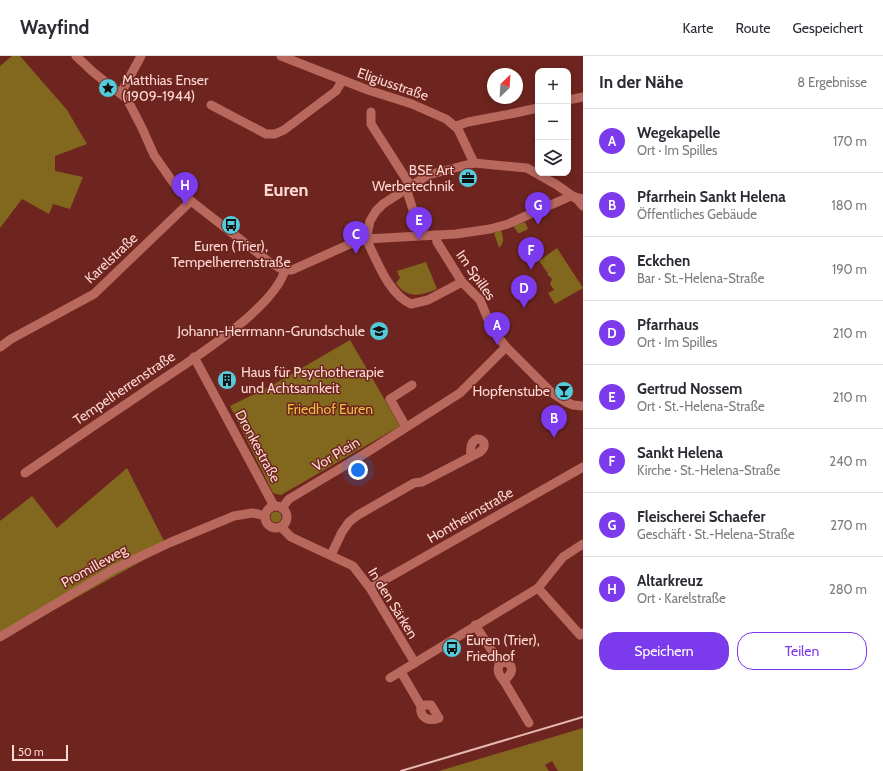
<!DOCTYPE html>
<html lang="de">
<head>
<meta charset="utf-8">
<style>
  body { margin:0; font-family:Cabin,sans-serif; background:#f7f7f7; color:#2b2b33 }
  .controls { position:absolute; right:12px; top:12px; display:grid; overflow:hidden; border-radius:8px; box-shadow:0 2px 10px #0003 }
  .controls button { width:36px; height:36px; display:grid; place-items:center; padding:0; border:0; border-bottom:1px solid #e1e1e2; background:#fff; color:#2b2b33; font:20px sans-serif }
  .compass { position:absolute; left:487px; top:12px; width:36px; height:36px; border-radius:50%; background:#fff; box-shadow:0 2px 10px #0003; rotate:25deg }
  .scale { position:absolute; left:12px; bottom:10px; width:56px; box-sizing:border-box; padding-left:4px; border:2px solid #fcd7d2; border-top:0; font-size:11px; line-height:14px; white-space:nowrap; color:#fcd7d2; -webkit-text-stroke:3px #6f251f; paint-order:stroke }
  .you { position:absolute; left:358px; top:414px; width:14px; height:14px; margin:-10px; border:3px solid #fff; border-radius:50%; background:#1a73e8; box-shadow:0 0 0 6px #1a73e833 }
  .badge { display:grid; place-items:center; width:26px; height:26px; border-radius:50%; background:#7c3aed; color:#fff; font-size:13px; font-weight:700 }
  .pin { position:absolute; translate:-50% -33px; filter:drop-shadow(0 1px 2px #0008) }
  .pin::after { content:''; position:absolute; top:21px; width:14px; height:12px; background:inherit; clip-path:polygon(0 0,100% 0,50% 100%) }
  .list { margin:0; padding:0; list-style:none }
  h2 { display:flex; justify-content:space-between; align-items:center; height:52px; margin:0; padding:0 16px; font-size:17px }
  h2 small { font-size:13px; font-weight:400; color:#7c7c81 }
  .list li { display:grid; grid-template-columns:26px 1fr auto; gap:12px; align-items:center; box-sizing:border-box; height:64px; padding:0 16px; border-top:1px solid #e1e1e2 }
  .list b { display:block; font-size:15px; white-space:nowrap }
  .list p { margin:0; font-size:13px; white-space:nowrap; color:#7c7c81 }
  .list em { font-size:13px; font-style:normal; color:#7c7c81 }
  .actions { display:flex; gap:8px; padding:12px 16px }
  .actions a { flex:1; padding:9px 0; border:1px solid #7c3aed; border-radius:16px; text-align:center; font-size:14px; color:#7c3aed }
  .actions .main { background:#7c3aed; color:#fff }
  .icon { flex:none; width:22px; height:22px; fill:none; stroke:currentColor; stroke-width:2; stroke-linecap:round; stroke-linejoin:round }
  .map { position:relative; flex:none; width:583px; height:715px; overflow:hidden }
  header { display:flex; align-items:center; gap:24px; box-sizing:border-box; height:56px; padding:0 20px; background:#fff; border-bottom:1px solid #e1e1e2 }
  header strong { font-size:19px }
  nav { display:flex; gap:22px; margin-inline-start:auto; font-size:14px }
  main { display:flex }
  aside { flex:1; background:#fff }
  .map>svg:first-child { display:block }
  .green { fill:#82681e }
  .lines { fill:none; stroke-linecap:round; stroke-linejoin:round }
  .minor { stroke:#b9685e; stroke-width:9 }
  .rail { stroke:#e4b8b3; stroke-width:2 }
  .labels { text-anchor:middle; stroke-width:3; stroke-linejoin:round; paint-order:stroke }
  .poi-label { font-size:14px; fill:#fcd7d2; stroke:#6f251f; text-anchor:start }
  .street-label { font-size:14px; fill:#fcd7d2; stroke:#6f251f }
  .park-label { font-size:14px; fill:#ecbf41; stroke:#6f251f }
  .district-label { font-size:18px; font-weight:bold; fill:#ffdad4; stroke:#6f251f }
</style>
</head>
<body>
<header>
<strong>Wayfind</strong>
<nav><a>Karte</a><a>Route</a><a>Gespeichert</a></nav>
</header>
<main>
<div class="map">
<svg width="583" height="715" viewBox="0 0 583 715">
  <rect width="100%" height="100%" fill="#6f251f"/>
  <g class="green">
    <path d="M12,0H20L67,54L87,88L55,100V115L83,121L70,153L53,148L49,158L22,143L0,172V10Z"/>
    <path d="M525,166L528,173L520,177H518L513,170Z"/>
    <path d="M501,174C503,181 505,186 499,192L494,177Z"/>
    <path d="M557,192L583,232L555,248L548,237L554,234L550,228L552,223L547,218L548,216H547L542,209L543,208H541L539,205Z"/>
    <path d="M426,206L437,233C421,240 407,243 396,227L400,222L397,215Z"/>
    <path d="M350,284L400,370L281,439L273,437L230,350L271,330Z"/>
    <path d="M127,412L167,491L0,584V465L32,440L57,472Z"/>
    <circle cx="276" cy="461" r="5.5"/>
    <path d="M583,672V715H558L552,705L545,709L549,715H439Z"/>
  </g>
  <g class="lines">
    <g class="minor">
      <path d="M76,0L93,16L127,43L142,72L154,99L177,132L191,145L268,205L283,214H292L350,188L366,183L456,178L490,173L508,168L571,140L583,143"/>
      <path d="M281,0L368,34L412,48L446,63L458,73L474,107"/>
      <path d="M121,37L141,0"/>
      <path d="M568,44L583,41"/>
      <path d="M211,49L266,78H275L284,74L336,35L342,25"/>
      <path d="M371,56V68L410,129"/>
      <path d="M456,70L468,66L515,57L538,52"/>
      <path d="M406,132L421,179"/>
      <path d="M436,179L437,186L462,226L480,244L492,273L506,291L551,336L566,346L573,349L583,350"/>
      <path d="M462,226L428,244L411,248C388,238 377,204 366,183L370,165L376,155L383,148L428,119L474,107L527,112L557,129L578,144L583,150"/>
      <path d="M0,291L11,283L94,238L191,145"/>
      <path d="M194,301L274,450"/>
      <path d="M406,371L390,343L412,329"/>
      <path d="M25,417C63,391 102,364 141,338C178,312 272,257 285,214"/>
      <circle cx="276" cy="461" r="11"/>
      <path d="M282,452L289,443L366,397L460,337L506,291"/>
      <path d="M281,471L291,481L353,510L370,532L415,607"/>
      <path d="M331,499L342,476L349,466L358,459L414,427L422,426L480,396C486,391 486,383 477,383C470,386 470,393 471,400"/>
      <path d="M370,532L583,411"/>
      <path d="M538,532L580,579L583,577"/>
      <path d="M475,569L500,607L507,606C516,613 510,619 504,625L529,667"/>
      <path d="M0,581L114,513L169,487L234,460L252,457L258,458L265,460"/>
      <path d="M500,607C496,614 499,619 504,625"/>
      <path d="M401,616L421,650C419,662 429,666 439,662L431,649H426L421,650"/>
      <path d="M390,622L538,532L563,501L583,488"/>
    </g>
    <path class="rail" d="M401,715L583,661"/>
  </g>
  <defs>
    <symbol id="sight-disc" viewBox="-11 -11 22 22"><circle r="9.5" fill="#53cbdb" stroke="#6f251f"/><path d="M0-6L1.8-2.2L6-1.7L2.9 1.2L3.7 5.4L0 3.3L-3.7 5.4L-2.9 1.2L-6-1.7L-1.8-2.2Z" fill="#111"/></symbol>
    <symbol id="office-disc" viewBox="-11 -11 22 22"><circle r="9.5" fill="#53cbdb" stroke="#6f251f"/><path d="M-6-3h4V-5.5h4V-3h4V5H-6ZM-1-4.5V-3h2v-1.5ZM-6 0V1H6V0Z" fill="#111"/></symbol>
    <symbol id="bus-disc" viewBox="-11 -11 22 22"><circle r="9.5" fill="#53cbdb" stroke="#6f251f"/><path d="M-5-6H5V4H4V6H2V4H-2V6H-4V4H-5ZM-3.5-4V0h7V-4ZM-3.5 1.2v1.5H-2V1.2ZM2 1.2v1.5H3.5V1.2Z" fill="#111"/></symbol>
    <symbol id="school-disc" viewBox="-11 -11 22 22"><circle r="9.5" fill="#53cbdb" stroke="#6f251f"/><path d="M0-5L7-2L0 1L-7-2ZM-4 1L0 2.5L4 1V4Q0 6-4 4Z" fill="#111"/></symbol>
    <symbol id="building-disc" viewBox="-11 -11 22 22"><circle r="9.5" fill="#53cbdb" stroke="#6f251f"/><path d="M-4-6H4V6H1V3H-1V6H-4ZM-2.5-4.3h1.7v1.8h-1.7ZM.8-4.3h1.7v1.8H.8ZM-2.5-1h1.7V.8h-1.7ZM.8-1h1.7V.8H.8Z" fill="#111"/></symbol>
    <symbol id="bar-disc" viewBox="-11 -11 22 22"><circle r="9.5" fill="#53cbdb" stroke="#6f251f"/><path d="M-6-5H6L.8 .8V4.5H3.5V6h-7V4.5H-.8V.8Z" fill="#111"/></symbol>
  </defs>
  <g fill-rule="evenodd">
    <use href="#sight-disc" x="97" y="21" width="22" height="22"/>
    <use href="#office-disc" x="457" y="111" width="22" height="22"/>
    <use href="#bus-disc" x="220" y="158" width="22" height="22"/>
    <use href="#school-disc" x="368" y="264" width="22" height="22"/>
    <use href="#building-disc" x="216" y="313" width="22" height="22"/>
    <use href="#bar-disc" x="553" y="324" width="22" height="22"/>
    <use href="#bus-disc" x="441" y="581" width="22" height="22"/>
  </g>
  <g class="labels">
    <g class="poi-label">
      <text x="122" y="29">Matthias Enser<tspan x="122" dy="16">(1909-1944)</tspan></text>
      <text x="454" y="119" text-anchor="end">BSE Art<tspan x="454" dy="16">Werbetechnik</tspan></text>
      <text x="231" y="195" text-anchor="middle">Euren (Trier),<tspan x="231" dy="16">Tempelherrenstraße</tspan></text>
      <text x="365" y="280" text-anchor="end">Johann-Herrmann-Grundschule</text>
      <text x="241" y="321">Haus für Psychotherapie<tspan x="241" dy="16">und Achtsamkeit</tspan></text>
      <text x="550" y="340" text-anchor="end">Hopfenstube</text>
      <text x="466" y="589">Euren (Trier),<tspan x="466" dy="16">Friedhof</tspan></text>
    </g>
    <g class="street-label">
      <text transform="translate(393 28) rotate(19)" y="5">Eligiusstraße</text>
      <text transform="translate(111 202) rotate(-43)" y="5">Karelstraße</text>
      <text transform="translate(476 219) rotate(55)" y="5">Im Spilles</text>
      <text transform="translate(124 332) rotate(-34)" y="5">Tempelherrenstraße</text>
      <text transform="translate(258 390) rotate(62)" y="5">Dronkestraße</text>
      <text transform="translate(336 398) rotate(-31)" y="5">Vor Plein</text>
      <text transform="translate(470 459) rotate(-30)" y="5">Hontheimstraße</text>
      <text transform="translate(94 510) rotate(-29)" y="5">Promilleweg</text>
      <text transform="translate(393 547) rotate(58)" y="5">In den Särken</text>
    </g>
    <g class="park-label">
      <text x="330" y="358">Friedhof Euren</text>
    </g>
    <g class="district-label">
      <text x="286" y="140">Euren</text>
    </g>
  </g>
</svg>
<div class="controls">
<button>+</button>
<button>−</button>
<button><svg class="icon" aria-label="layers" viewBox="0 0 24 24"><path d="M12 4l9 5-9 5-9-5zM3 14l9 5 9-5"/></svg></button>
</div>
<svg class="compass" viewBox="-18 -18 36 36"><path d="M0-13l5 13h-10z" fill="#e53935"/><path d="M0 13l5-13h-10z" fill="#7c7c81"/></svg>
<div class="scale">50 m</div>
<div class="you"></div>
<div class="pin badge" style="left:497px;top:289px">A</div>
<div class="pin badge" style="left:554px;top:382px">B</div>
<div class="pin badge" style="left:356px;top:198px">C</div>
<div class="pin badge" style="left:524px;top:252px">D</div>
<div class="pin badge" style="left:419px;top:184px">E</div>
<div class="pin badge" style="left:531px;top:214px">F</div>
<div class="pin badge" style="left:538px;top:169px">G</div>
<div class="pin badge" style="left:185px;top:149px">H</div>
</div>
<aside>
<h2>In der Nähe<small>8 Ergebnisse</small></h2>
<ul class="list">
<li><span class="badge">A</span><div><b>Wegekapelle</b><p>Ort · Im Spilles</p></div><em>170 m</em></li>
<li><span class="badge">B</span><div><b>Pfarrhein Sankt Helena</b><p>Öffentliches Gebäude</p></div><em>180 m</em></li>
<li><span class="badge">C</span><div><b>Eckchen</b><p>Bar · St.-Helena-Straße</p></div><em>190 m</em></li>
<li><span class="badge">D</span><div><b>Pfarrhaus</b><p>Ort · Im Spilles</p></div><em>210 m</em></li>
<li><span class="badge">E</span><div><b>Gertrud Nossem</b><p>Ort · St.-Helena-Straße</p></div><em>210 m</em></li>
<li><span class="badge">F</span><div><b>Sankt Helena</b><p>Kirche · St.-Helena-Straße</p></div><em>240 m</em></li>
<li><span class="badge">G</span><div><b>Fleischerei Schaefer</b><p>Geschäft · St.-Helena-Straße</p></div><em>270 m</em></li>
<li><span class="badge">H</span><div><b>Altarkreuz</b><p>Ort · Karelstraße</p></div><em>280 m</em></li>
</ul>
<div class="actions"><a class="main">Speichern</a><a>Teilen</a></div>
</aside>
</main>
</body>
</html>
